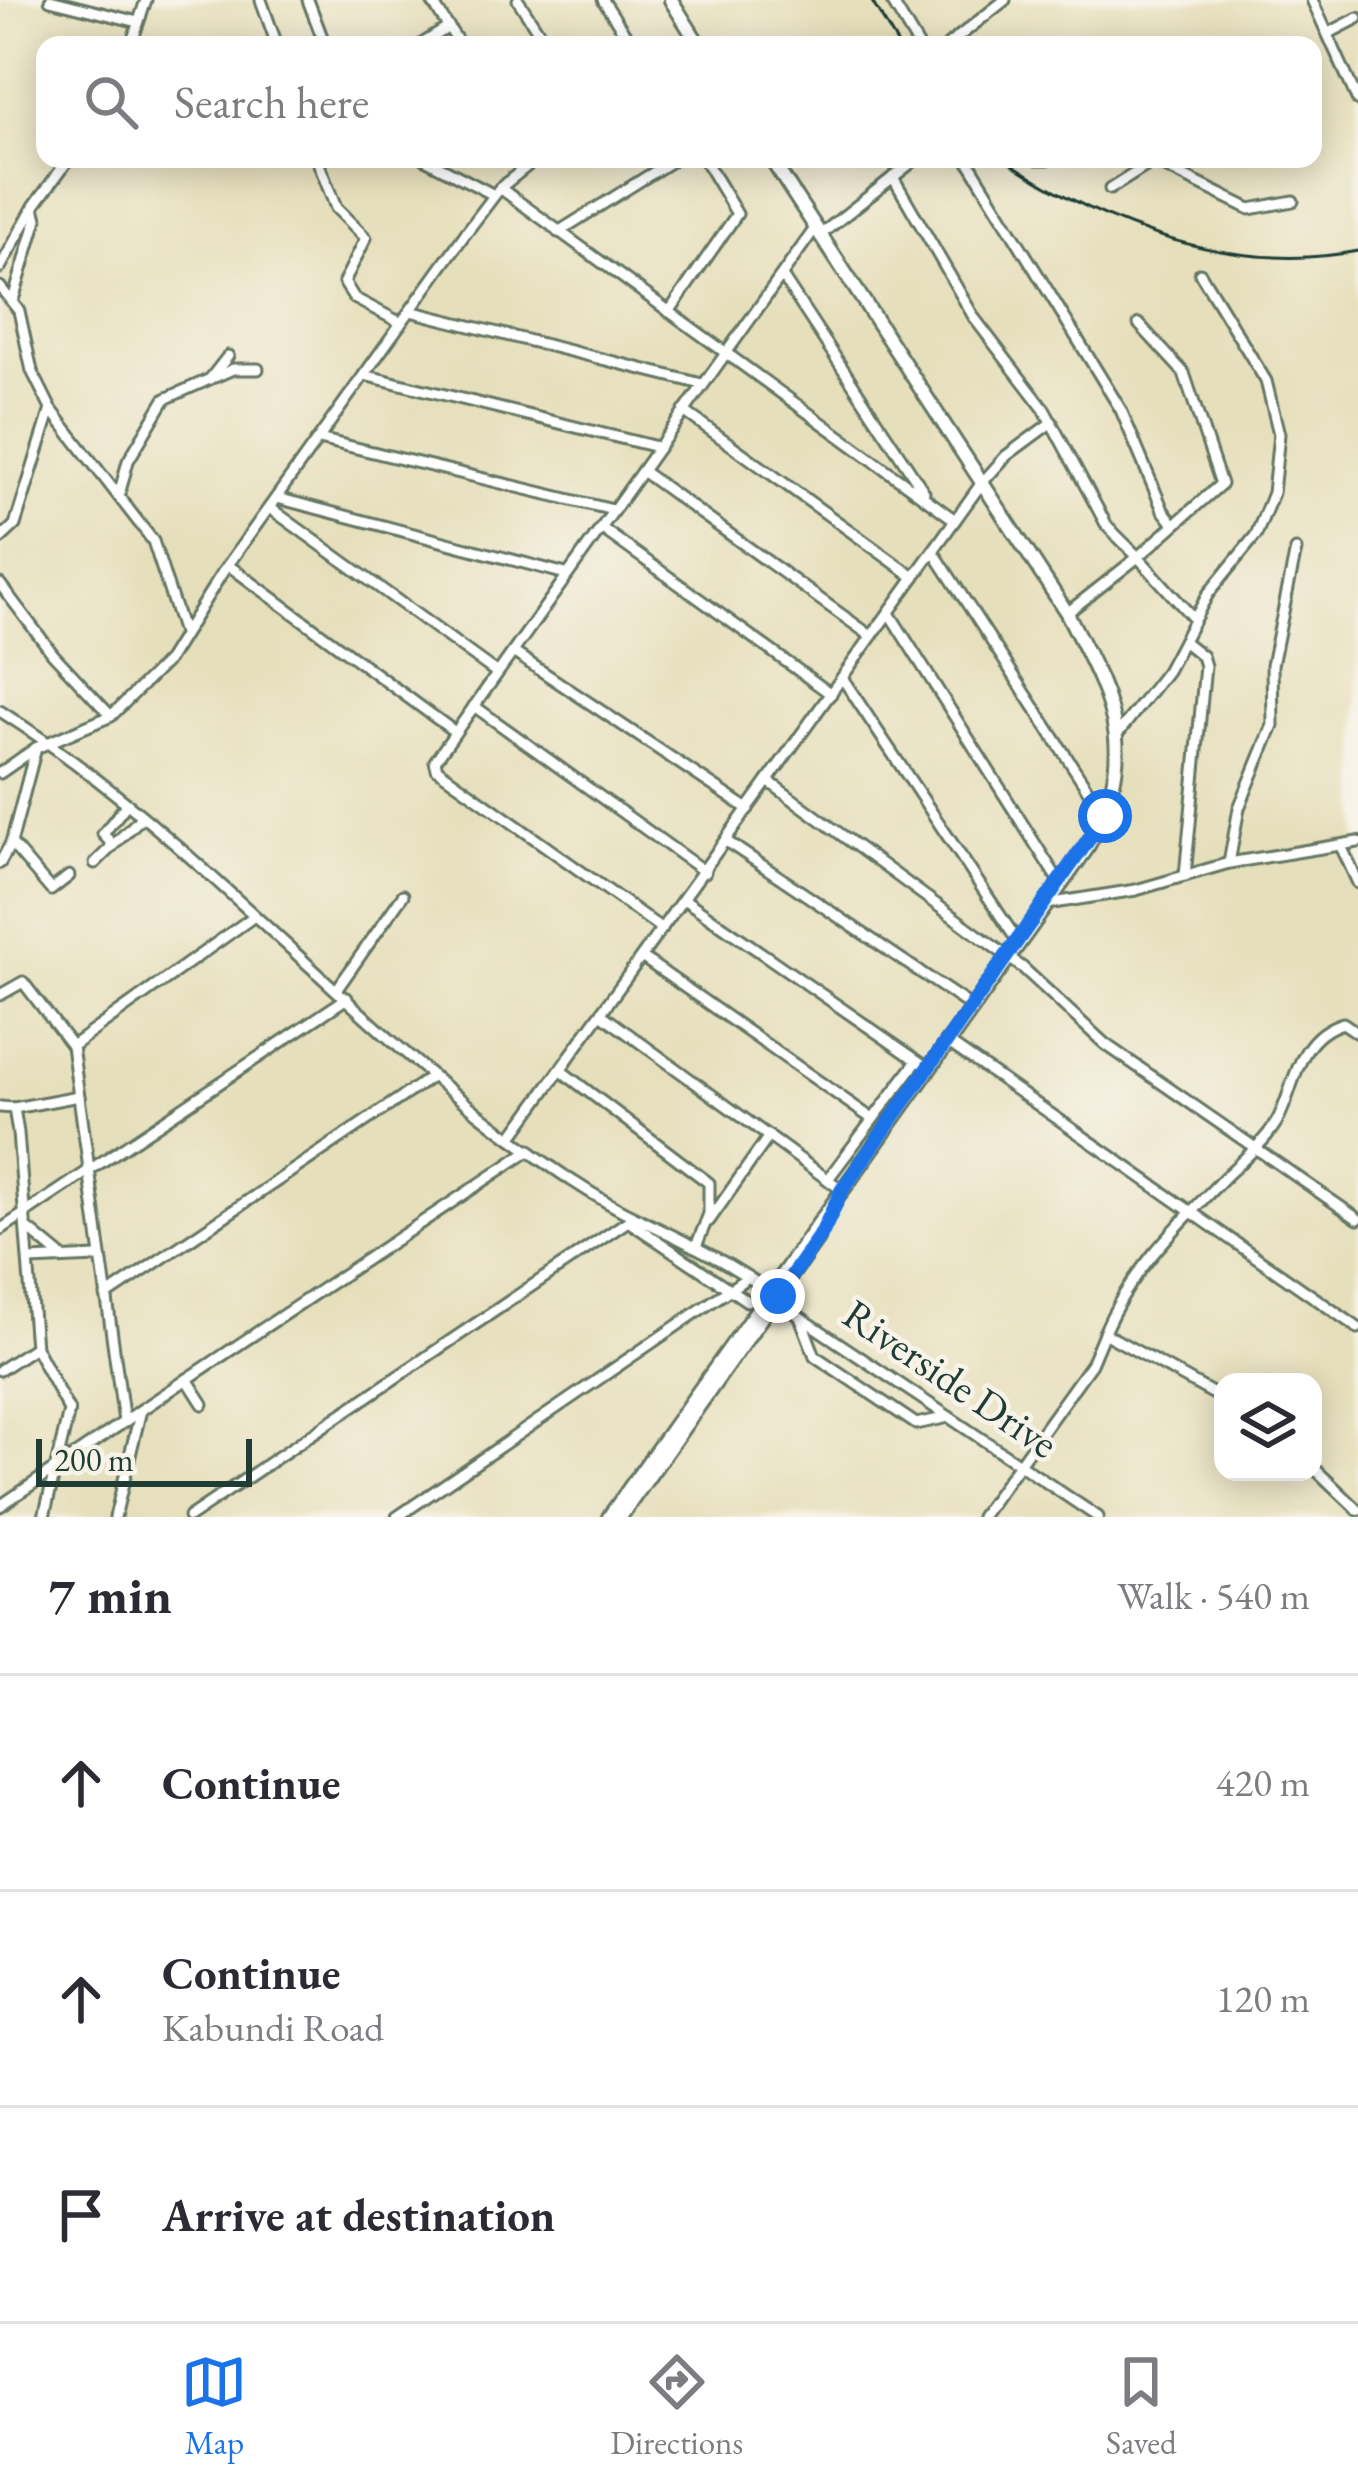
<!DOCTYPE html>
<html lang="en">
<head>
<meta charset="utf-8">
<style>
  body { margin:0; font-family:"EB Garamond",serif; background:#f2f2f3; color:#2b2b33 }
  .controls { position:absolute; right:36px; bottom:36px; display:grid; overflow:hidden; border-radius:24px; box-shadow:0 6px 30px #0003 }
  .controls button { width:108px; height:108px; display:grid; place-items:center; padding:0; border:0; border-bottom:3px solid #e1e1e2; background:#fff; color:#2b2b33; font:60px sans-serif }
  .scale { position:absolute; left:36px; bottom:30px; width:216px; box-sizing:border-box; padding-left:12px; border:6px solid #1f3d34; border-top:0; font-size:33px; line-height:42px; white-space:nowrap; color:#1f3d34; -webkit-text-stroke:9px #f7f3e8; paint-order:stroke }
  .stop { position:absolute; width:36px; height:36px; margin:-27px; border:9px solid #1a73e8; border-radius:50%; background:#fff }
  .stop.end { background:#1a73e8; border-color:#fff; box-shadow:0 3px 12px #0008 }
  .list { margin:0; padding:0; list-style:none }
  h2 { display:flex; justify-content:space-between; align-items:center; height:156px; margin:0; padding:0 48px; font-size:51px }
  h2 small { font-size:39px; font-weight:400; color:#7c7c81 }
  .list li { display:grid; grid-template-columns:78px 1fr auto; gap:36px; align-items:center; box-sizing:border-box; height:216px; padding:0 48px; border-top:3px solid #e1e1e2 }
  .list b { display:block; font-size:45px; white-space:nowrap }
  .list p { margin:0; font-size:39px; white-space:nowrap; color:#7c7c81 }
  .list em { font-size:39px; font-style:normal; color:#7c7c81 }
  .icon { flex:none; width:66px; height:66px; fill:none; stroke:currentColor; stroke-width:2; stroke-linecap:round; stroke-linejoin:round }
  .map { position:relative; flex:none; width:1358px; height:1517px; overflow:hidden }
  .search { position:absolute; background:#fff; box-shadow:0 6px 30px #0003; left:36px; right:36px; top:36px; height:132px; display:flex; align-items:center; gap:30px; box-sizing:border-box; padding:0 42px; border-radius:24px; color:#7c7c81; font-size:45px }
  .sheet { height:804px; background:#fff }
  nav { display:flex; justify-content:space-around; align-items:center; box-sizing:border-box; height:168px; border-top:3px solid #e1e1e2; background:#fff; font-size:33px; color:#7c7c81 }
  nav a { display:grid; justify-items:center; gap:6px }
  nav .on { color:#1a73e8 }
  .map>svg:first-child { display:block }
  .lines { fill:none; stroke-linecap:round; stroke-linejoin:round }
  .street-casing { stroke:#657663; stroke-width:15 }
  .secondary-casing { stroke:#657663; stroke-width:18 }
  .street { stroke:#fff; stroke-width:9 }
  .secondary { stroke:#fff; stroke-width:12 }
  .rail { stroke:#1f3d34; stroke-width:3 }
  .route { stroke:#1a73e8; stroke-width:15 }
  .labels { text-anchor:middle; stroke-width:9; stroke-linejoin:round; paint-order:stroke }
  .street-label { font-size:42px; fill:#1f3d34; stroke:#f7f3e8 }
</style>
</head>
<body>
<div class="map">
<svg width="1358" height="1517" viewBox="0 0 1358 1517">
  <rect width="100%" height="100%" fill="#f7f3e8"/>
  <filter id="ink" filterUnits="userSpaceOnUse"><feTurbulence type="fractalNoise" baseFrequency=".00833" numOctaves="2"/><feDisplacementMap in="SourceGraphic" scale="24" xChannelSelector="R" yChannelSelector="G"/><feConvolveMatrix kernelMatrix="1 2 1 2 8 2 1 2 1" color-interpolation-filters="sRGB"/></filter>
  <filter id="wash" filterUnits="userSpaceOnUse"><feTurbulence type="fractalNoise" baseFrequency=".004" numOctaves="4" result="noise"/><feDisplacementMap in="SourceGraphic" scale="48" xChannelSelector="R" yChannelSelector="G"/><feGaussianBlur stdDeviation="2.7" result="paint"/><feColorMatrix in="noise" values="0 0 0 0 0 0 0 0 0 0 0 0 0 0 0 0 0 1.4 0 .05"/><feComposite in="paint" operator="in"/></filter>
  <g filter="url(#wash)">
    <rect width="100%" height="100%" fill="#e6dfbb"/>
  </g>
  <g filter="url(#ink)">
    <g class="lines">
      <defs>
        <g id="street">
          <path d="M50,0L138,22"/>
          <path d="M261,0L277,45"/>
          <path d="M308,0L325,45"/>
          <path d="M431,0L460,45"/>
          <path d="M518,0L547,45"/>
          <path d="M603,0L632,45"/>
          <path d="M891,0L918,45"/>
          <path d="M1312,0L1358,101"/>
          <path d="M1329,33L1358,18"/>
          <path d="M131,45L146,0"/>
          <path d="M420,45L449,27"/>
          <path d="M948,45L1005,0"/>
          <path d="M317,159L336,208L366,238L344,282L354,298L401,323"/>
          <path d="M425,159L494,195"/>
          <path d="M967,159L1121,410L1163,510L1173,523"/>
          <path d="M1037,159H1048"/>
          <path d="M1149,159L1250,209L1293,201"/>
          <path d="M893,177L975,319L1044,409L1107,526L1138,557L1221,484L1184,373L1139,324"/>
          <path d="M500,188L955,520"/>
          <path d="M1110,189L1154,161"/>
          <path d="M558,232L675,159"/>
          <path d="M820,235L916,159"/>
          <path d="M0,268L34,206L69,159"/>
          <path d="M782,276L924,492"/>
          <path d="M0,287L19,311L32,371L51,409L153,541L183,633"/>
          <path d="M13,300L37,219L34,207"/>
          <path d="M410,311L702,384"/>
          <path d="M669,312L737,214L704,159"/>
          <path d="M364,375L657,447"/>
          <path d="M215,377L233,369H258"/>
          <path d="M684,411L914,577"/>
          <path d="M319,439L613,510"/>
          <path d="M642,471L871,636"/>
          <path d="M119,495L128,461L165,399L210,379L228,356"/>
          <path d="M277,498L566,574"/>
          <path d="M270,508L497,673"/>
          <path d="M601,528L831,694"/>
          <path d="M0,539L15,525L51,409"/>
          <path d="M933,551L1103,813"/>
          <path d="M228,565L455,732"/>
          <path d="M0,584L53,654L111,716"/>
          <path d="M889,613L1060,883"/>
          <path d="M1067,613L1138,557L1194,619"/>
          <path d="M1183,641L1202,656L1205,666L1185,876"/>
          <path d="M513,652L748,809"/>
          <path d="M843,679L1018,942"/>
          <path d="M474,706L705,872"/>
          <path d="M0,711C187,829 332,1005 508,1136C548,1165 594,1198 639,1219C696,1247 753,1273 800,1317L1098,1517"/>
          <path d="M1120,731L1167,671L1208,594L1256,535L1273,493L1279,434L1266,381L1200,273"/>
          <path d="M0,773L36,748"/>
          <path d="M768,781L1023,968L1105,1044L1358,1219"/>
          <path d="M726,841L972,1007"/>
          <path d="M11,843L51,890L69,876"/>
          <path d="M111,843L103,834L126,805"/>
          <path d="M1341,846L1358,883"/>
          <path d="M0,863L11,843L36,748L111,716L168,660L222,573L465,234L500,188L536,159"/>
          <path d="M95,863L141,818"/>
          <path d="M1229,863L1239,808L1273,725L1272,665L1296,550"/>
          <path d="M685,900L928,1068"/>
          <path d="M1047,904L1136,890L1229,863L1358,842"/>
          <path d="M662,929L437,769L435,761L816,227"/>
          <path d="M643,958L871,1118"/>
          <path d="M337,989L403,895"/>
          <path d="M0,995L23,982L72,1046"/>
          <path d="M601,1014L842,1190"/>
          <path d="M946,1041L1358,1328"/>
          <path d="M560,1070L709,1183V1214L697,1244"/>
          <path d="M0,1107L14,1108L18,1133L35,1347L69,1411L44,1517"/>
          <path d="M14,1108L79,1096"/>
          <path d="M511,1138L981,484L1006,456L1052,422"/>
          <path d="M828,1179L917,1061"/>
          <path d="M628,1221L747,1301"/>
          <path d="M709,1221L769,1136"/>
          <path d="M27,1228L62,1257"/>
          <path d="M0,1230L347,998"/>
          <path d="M30,1260L97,1257"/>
          <path d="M106,1296L433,1076"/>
          <path d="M800,1317L815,1356L916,1424L949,1417"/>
          <path d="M0,1370L35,1347"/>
          <path d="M187,1379L203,1404"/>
          <path d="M1223,1399L1104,1333C1129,1273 1177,1226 1222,1180C1239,1163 1260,1147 1274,1126C1295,1096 1292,1038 1343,1023L1358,1033"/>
          <path d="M141,1410L530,1150"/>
          <path d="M1313,1467L1358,1510"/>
          <path d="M0,1506L124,1422"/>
          <path d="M115,1517L141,1410L124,1422L72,1046L253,917"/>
          <path d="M189,1517L634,1217"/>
          <path d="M397,1517L748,1277"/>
          <path d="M981,1517L1091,1364L1104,1333"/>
        </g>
        <g id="secondary">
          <path d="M671,0L699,45"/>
          <path d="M609,1517L1085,851C1141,752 1115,707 1067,613L771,159"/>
          <path d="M620,1517L817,1239"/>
        </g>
      </defs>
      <use href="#street" class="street-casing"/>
      <use href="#secondary" class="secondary-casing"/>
      <use href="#street" class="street"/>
      <use href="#secondary" class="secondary"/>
      <g class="rail">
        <path d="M871,0L898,45"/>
        <path d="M1004,159C1106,228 1234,275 1358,251"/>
      </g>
    </g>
  </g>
  <g class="lines" filter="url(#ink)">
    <path class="route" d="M778,1296L823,1231L842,1190L1105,816"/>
  </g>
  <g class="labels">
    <g class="street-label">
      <text transform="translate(951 1378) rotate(34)" y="15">Riverside Drive</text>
    </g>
  </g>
</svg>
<div class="controls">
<button><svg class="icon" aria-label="layers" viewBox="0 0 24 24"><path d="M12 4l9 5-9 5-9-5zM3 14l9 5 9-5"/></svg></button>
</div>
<div class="scale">200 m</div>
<div class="stop" style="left:1105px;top:816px"></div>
<div class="stop end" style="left:778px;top:1296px"></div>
<div class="search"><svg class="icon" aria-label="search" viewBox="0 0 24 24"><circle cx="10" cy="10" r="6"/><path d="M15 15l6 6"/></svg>Search here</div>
</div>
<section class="sheet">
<h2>7 min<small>Walk · 540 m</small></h2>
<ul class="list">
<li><svg class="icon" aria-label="ahead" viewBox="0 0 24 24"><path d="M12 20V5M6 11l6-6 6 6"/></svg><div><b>Continue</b></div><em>420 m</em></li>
<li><svg class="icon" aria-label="ahead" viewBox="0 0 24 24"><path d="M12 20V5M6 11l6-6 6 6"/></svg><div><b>Continue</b><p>Kabundi Road</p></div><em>120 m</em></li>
<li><svg class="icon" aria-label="arrive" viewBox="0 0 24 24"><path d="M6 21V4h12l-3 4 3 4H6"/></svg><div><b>Arrive at destination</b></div></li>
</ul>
</section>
<nav>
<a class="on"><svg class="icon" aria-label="map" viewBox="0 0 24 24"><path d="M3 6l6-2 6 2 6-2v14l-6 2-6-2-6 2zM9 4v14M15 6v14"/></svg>Map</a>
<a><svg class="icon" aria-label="directions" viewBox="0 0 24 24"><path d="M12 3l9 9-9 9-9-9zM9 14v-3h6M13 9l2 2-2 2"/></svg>Directions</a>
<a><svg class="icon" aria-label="saved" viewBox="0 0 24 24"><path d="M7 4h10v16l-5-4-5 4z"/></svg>Saved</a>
</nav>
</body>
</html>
